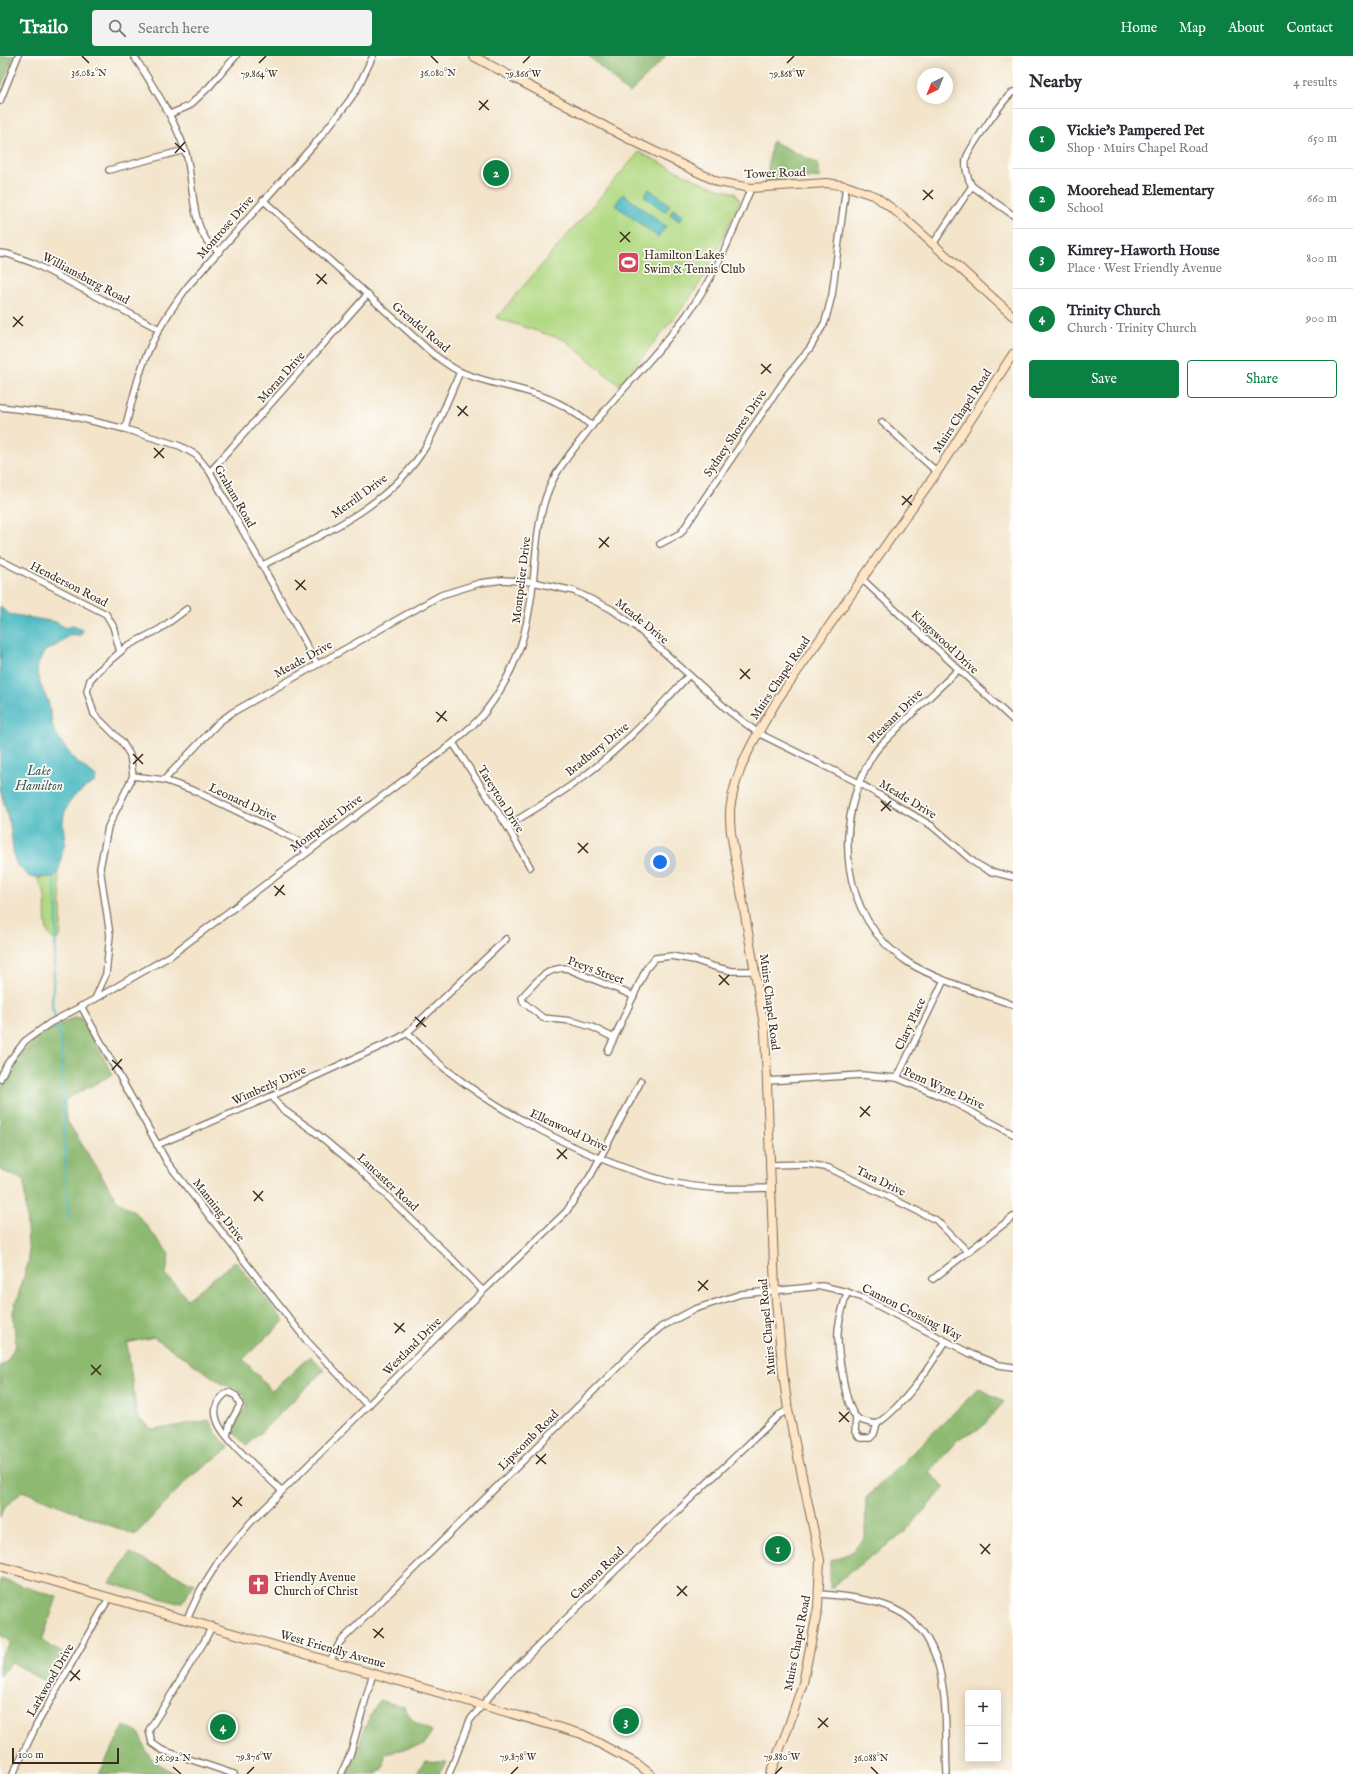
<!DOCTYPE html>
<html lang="en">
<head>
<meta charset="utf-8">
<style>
  body { margin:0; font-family:"IM FELL English",serif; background:#f2f2f3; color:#2b2b33 }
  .controls { position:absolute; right:12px; bottom:12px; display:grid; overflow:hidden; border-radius:4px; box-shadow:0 2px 10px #0003 }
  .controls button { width:36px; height:36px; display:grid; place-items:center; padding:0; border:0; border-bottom:1px solid #e1e1e2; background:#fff; color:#2b2b33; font:20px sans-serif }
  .compass { position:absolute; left:917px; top:12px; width:36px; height:36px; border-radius:50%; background:#fff; box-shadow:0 2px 10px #0003; rotate:223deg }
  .scale { position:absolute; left:12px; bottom:10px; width:107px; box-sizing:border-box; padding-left:4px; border:2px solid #3b2a1e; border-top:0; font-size:11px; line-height:14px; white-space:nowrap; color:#3b2a1e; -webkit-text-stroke:3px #fdfcf7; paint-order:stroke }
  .you { position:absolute; left:660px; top:806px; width:14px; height:14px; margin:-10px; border:3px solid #fff; border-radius:50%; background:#1a73e8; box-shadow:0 0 0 6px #1a73e833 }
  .badge { display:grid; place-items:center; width:26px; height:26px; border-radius:50%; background:#0b8043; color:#fff; font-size:13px; font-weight:700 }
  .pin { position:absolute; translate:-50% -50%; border:2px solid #fff; box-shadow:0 1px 4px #0006 }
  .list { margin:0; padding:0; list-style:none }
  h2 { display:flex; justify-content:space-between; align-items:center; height:52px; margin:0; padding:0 16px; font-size:17px }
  h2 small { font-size:13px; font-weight:400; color:#7c7c81 }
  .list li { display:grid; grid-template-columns:26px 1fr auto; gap:12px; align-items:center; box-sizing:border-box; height:60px; padding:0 16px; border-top:1px solid #e1e1e2 }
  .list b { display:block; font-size:15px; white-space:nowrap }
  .list p { margin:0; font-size:13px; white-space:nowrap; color:#7c7c81 }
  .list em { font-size:13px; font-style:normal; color:#7c7c81 }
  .actions { display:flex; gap:8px; padding:12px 16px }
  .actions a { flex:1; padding:9px 0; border:1px solid #0b8043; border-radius:4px; text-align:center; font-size:14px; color:#0b8043 }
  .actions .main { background:#0b8043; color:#fff }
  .icon { flex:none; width:22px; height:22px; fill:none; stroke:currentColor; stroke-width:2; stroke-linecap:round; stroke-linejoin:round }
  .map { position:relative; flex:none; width:1013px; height:1718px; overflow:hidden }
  header { display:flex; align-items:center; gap:24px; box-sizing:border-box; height:56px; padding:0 20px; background:#0b8043; color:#fff }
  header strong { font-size:19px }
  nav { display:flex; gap:22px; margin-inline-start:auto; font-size:14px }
  .search { width:280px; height:36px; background:#f2f2f3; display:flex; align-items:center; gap:10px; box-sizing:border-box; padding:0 14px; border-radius:4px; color:#7c7c81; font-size:15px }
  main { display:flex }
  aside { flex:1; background:#fff }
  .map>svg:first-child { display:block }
  .green { fill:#b2d983; stroke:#768250 }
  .forest { fill:#8db971; stroke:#647248 }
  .water { fill:#4cbac3; stroke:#447270 }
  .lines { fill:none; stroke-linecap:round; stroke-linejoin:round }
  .stream { stroke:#4cbac3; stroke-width:2 }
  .street-casing { stroke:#7b6b5a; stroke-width:8 }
  .secondary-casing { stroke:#7b6b5a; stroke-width:10 }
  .street { stroke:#fff; stroke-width:5.5 }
  .secondary { stroke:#fde5c5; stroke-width:8 }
  .ticks { fill:none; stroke:#3b2a1e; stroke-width:1.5 }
  .labels { text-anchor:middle; stroke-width:3.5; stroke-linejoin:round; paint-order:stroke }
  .street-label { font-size:12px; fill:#3b2a1e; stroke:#fdfcf7 }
  .poi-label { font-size:12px; fill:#3b2a1e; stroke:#fdfcf7; text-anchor:start }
  .water-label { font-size:13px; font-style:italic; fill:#415c58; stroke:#fdfcf7 }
  .ticks-label { font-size:10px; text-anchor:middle; fill:#3b2a1e; stroke:#fdfcf7; stroke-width:3.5; stroke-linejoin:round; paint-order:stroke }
</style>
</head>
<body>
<header>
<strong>Trailo</strong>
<div class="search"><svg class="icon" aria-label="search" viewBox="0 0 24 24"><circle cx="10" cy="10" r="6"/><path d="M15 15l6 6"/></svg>Search here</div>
<nav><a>Home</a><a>Map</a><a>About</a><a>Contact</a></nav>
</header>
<main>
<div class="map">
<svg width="1013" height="1718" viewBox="0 0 1013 1718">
  <rect width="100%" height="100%" fill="#fdfcf7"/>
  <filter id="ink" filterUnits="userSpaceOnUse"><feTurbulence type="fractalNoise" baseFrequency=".025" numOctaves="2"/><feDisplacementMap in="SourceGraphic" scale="8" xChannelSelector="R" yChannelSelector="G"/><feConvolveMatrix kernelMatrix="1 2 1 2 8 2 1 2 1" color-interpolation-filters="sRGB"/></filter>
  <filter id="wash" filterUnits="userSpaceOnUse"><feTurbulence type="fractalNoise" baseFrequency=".012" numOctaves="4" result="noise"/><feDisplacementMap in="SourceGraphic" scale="16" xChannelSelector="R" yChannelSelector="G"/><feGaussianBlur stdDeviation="0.9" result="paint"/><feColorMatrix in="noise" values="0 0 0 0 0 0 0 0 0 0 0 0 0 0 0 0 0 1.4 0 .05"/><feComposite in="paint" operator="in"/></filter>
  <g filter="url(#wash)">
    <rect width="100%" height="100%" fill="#f3e4ca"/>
    <g class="green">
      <path d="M639,96C670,111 701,129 735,137L740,145L705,219L688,245L619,329L565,284L496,262Z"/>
      <path d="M58,817C61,839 62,859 60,881L56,884C40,879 48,848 44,836C43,831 39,826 37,822L54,821Z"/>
    </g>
    <g class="forest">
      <path d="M0,0H14L0,33Z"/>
      <path d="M589,0H666L629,38Z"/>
      <path d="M772,85L817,107L820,121L766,126Z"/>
      <path d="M76,961L81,962L113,1018L65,1044L66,1063L118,1146L137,1158L169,1198L166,1219L188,1243L235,1205L284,1265L243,1303L272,1335L310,1300L324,1314L247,1390C243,1385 234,1380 234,1373C233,1360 254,1355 243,1339C238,1332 232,1331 224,1329L154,1281L127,1287L137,1361L153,1374L209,1364L216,1377L229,1392L189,1422L135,1479L22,1435L2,1455L0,1462V1310L6,1307L16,1289L13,1256L29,1204L24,1124L0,1114V1036L9,1015L17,1001L40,979Z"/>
      <path d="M979,1332L1004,1346L981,1372L958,1383L929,1417L945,1431L904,1477L855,1512L830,1533V1505L850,1497L865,1482L866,1442Z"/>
      <path d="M130,1497L194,1528L183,1546L177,1547L110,1527Z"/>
      <path d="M0,1523L57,1541L42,1585L67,1600L50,1628L12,1606L0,1620V1600L11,1587L0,1578Z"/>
      <path d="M379,1644L404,1651L413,1665L432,1675L424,1689L385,1697L384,1710L377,1718H347L356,1700L364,1673Z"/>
      <path d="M124,1670L140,1678C147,1704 154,1705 176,1718H99Z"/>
      <path d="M425,1705L446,1706L439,1718H416Z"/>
    </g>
    <g class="water">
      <path d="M649,133L670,149L665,156L644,140Z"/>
      <path d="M623,138L666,170L658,181L615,149Z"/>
      <path d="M673,153L683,160L679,165L670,158Z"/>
      <path d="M0,551L9,558L56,566L66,572L73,570L83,574L81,579H70L57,589L45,595L41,601L37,612L40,628L48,645L53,672L63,689L75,704L96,721L95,726C78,735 64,746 63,767C63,774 65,780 65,786C65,790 62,794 62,798C60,807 61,814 54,821H29L17,809L14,802L10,769L0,733Z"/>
    </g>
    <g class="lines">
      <path class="stream" d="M54,819L57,859L52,950L61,983L64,1080L69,1164"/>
    </g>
  </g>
  <g filter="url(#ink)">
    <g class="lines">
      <defs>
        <g id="street">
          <path d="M134,0C153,30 173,60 185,94C194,122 190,161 207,185C210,189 215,192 219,196"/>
          <path d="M1013,36C1005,41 968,94 966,103C965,111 967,122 972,130L1013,159"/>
          <path d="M0,45L18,0"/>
          <path d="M170,58L189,50L209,31L236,0"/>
          <path d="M109,114L185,94"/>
          <path d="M263,144L433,298C442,304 451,312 461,316C492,330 526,331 556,346C569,352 581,361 592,370"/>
          <path d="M933,188L972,130"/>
          <path d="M0,197L8,198L33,207L159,273"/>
          <path d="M0,351L67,359L125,373L180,390L196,399L210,416L317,608"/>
          <path d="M882,366L937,416"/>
          <path d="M125,373C133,342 140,308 156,279C165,262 176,246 188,230L317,85L346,49L356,35L373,0"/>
          <path d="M210,416L367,239"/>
          <path d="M660,488L681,477L788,319L810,292L825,266L832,239L846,130"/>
          <path d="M0,504L106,558L113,570L120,596"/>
          <path d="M263,509C321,479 392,449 426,390C439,367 449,341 460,316"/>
          <path d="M862,523L1013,664"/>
          <path d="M958,614C936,635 913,656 891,679C885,685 877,692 873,699C832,765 839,863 909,907C941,926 979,936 1013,949"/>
          <path d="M453,687L507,770L530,811"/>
          <path d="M133,720L164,724L195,735L297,784L306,796"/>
          <path d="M164,724L219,666L233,656L441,539L480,527L503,524L533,526L574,535L611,553L635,570L729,655L758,677L859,727L932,770L975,807L989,815L1013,821"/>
          <path d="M507,770C543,748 581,726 612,697C640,673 664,646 689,619"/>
          <path d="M95,943L170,900L453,687C463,677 476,668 485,656C519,612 529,571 534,517C537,486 538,455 552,426C561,407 575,392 587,376C619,336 656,300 686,260C715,221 733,176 751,132"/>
          <path d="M81,950L167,1106L307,1285L368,1350"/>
          <path d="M407,977C420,989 433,1003 447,1014C506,1061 594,1106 667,1125C701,1134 736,1133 770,1132"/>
          <path d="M614,982L592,971L572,965L543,962L523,946L522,941C536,926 545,912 566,912L634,940"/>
          <path d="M608,995L646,913L655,902L671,900L694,904L715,911L732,915H756"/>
          <path d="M897,1022L944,924"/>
          <path d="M0,1023L7,1008L25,985L50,967L95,943L106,918L110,879L100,812L108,771L133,720L130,699L122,686L94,658L87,635L90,624L98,615L127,590L160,573L187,553"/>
          <path d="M767,1025L861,1019L897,1022L947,1043L1013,1078"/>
          <path d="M272,1040L281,1052L315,1076L358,1112L452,1203L483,1235"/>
          <path d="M157,1089L272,1040L399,982L407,977L506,883"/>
          <path d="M769,1109L808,1108L829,1112L936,1164L968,1196"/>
          <path d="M933,1223L1013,1161"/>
          <path d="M847,1236C844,1248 839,1262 838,1275C837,1291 845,1352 857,1362C863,1366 870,1367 877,1368C907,1346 926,1316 946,1285"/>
          <path d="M856,1361L855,1376L860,1382H870L874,1378L877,1368"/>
          <path d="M227,1380L230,1367L240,1349L236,1340L229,1336C224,1337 221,1342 218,1346C214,1353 215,1360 218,1367C226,1386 266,1419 282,1435"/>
          <path d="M820,1538C844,1540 872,1543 894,1553C954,1580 944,1664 947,1718"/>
          <path d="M187,1563L201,1533L220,1503L250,1467L483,1235L566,1156L591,1119L641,1025"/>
          <path d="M212,1570L204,1586L149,1674L152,1687L162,1694L234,1718"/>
          <path d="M330,1605L340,1586L641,1288L661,1271L695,1253L741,1238L822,1230L847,1236L865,1243L971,1298L999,1309L1013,1311"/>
          <path d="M13,1718L37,1668L109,1542"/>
          <path d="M341,1718L350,1699L373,1617"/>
          <path d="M449,1718L470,1664L504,1623L652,1479L779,1359L788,1354"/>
        </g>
        <g id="secondary">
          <path d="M473,0L627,82L718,126L751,132L827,127L846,130L875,140L902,160L1013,260"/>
          <path d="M0,1510L582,1678L639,1709L650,1718"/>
          <path d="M770,1718L788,1672L803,1627L818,1552L820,1504L788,1354L783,1317L775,1235L765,975L731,777C730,767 729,756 731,747C737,709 759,675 778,643L937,416L1013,298"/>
        </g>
      </defs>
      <use href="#street" class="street-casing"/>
      <use href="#secondary" class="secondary-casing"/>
      <use href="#street" class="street"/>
      <use href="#secondary" class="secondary"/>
    </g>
  </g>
  <path class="ticks" d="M82,0L89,7M431,0L438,7M259,7L266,0M523,7L530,0M787,7L794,0M479,45L489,54M479,54L488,44M175,87L185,96M175,97L185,86M923,134L933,143M923,144L933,134M620,176L630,186M620,186L630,176M316,218L327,228M317,228L326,218M13,261L23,270M13,271L23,260M761,308L771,317M761,318L771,308M457,350L468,360M458,360L467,350M154,392L164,402M154,402L164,392M902,440L912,449M902,449L912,439M599,482L609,491M599,492L609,481M295,524L306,534M296,534L305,524M740,613L750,623M740,623L750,613M436,656L447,665M437,666L446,655M133,698L143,708M133,708L143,698M881,745L891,755M881,755L891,745M578,787L588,797M578,797L588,787M274,830L285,839M275,840L284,829M719,919L729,929M719,929L729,919M415,961L426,971M416,971L425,961M112,1004L122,1013M112,1014L122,1003M860,1051L870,1060M860,1061L870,1050M557,1093L567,1103M557,1103L567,1093M253,1135L263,1145M254,1145L263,1135M698,1225L708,1234M698,1235L708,1224M394,1267L405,1276M395,1277L404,1267M91,1309L101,1319M91,1319L101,1309M839,1356L849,1366M839,1366L849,1356M536,1399L546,1408M536,1408L546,1398M232,1441L242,1450M233,1451L242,1441M980,1488L990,1498M981,1498L990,1488M677,1530L687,1540M677,1540L687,1530M373,1573L384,1582M374,1582L383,1572M70,1615L80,1624M70,1625L80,1614M818,1662L828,1671M818,1672L828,1662M173,1711L181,1718M871,1711L878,1718M247,1718L254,1711M511,1718L518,1711M775,1718L782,1711"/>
  <defs>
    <symbol id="stadium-square" viewBox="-11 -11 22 22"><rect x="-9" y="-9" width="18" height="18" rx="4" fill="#d1495b" stroke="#fdfcf7"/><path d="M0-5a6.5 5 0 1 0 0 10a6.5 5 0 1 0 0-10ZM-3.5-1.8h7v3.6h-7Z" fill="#fff"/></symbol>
    <symbol id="church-square" viewBox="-11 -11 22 22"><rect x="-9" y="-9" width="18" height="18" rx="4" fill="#d1495b" stroke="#fdfcf7"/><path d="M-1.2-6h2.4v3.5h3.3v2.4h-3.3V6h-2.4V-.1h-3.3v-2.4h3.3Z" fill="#fff"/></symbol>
  </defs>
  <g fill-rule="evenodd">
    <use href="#stadium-square" x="616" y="194" width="25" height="25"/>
    <use href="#church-square" x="246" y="1516" width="25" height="25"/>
  </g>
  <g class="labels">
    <g class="street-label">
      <text transform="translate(775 117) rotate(-2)" y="4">Tower Road</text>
      <text transform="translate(225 171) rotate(-49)" y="4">Montrose Drive</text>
      <text transform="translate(86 222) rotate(28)" y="4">Williamsburg Road</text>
      <text transform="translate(421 271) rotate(40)" y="4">Grendel Road</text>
      <text transform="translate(281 321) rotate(-48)" y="4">Moran Drive</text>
      <text transform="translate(962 355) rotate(-57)" y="4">Muirs Chapel Road</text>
      <text transform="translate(735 377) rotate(-56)" y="4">Sydney Shores Drive</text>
      <text transform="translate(235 440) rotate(60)" y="4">Graham Road</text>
      <text transform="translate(359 440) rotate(-36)" y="4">Merrill Drive</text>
      <text transform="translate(521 524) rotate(-83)" y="4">Montpelier Drive</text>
      <text transform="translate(69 528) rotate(27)" y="4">Henderson Road</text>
      <text transform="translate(642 565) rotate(39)" y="4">Meade Drive</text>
      <text transform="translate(945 586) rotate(43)" y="4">Kingswood Drive</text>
      <text transform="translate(303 603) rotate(-29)" y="4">Meade Drive</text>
      <text transform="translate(780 622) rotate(-56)" y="4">Muirs Chapel Road</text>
      <text transform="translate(895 660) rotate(-45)" y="4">Pleasant Drive</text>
      <text transform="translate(597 693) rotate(-39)" y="4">Bradbury Drive</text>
      <text transform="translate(501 743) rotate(58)" y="4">Tareyton Drive</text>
      <text transform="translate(908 743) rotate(31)" y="4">Meade Drive</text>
      <text transform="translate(243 746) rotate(25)" y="4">Leonard Drive</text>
      <text transform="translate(326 767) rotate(-37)" y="4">Montpelier Drive</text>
      <text transform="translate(596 914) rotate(20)" y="4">Preys Street</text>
      <text transform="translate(770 946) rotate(83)" y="4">Muirs Chapel Road</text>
      <text transform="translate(910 968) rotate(-65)" y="4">Clary Place</text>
      <text transform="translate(269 1029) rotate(-24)" y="4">Wimberly Drive</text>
      <text transform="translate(944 1032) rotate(24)" y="4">Penn Wyne Drive</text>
      <text transform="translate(569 1074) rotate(25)" y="4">Ellenwood Drive</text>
      <text transform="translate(881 1125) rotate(26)" y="4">Tara Drive</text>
      <text transform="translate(388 1126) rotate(43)" y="4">Lancaster Road</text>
      <text transform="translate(219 1154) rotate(52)" y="4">Manning Drive</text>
      <text transform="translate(912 1256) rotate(27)" y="4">Cannon Crossing Way</text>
      <text transform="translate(767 1271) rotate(-95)" y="4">Muirs Chapel Road</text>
      <text transform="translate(412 1290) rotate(-45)" y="4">Westland Drive</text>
      <text transform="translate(528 1384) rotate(-45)" y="4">Lipscomb Road</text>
      <text transform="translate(597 1517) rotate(-44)" y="4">Cannon Road</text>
      <text transform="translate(797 1587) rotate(-79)" y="4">Muirs Chapel Road</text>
      <text transform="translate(333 1593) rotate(16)" y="4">West Friendly Avenue</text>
      <text transform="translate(50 1624) rotate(-60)" y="4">Larkwood Drive</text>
    </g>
    <g class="poi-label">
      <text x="644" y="203">Hamilton Lakes<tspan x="644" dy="14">Swim &amp; Tennis Club</tspan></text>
      <text x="274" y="1525">Friendly Avenue<tspan x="274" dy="14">Church of Christ</tspan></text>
    </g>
    <g class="water-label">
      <text x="39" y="719">Lake<tspan x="39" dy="15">Hamilton</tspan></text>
    </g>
  </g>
  <g class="ticks-label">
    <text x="89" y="20">36.082°N</text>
    <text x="438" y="20">36.080°N</text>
    <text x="787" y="21">79.868°W</text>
    <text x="259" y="21">79.864°W</text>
    <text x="523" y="21">79.866°W</text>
    <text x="254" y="1704">79.876°W</text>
    <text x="518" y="1704">79.878°W</text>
    <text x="782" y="1704">79.880°W</text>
    <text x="173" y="1705">36.092°N</text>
    <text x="871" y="1705">36.088°N</text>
  </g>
</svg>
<div class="controls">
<button>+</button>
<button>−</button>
</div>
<svg class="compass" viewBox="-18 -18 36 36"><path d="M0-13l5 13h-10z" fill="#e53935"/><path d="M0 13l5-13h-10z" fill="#7c7c81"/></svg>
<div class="scale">100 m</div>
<div class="you"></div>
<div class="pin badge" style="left:778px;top:1493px">1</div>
<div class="pin badge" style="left:496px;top:117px">2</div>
<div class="pin badge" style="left:626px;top:1665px">3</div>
<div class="pin badge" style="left:223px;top:1671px">4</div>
</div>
<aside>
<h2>Nearby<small>4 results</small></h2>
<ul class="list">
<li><span class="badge">1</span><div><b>Vickie's Pampered Pet</b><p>Shop · Muirs Chapel Road</p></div><em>650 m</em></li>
<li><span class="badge">2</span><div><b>Moorehead Elementary</b><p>School</p></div><em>660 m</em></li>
<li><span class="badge">3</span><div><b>Kimrey-Haworth House</b><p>Place · West Friendly Avenue</p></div><em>800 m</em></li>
<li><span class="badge">4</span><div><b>Trinity Church</b><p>Church · Trinity Church</p></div><em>900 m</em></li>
</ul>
<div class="actions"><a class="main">Save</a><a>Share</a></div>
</aside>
</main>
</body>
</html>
